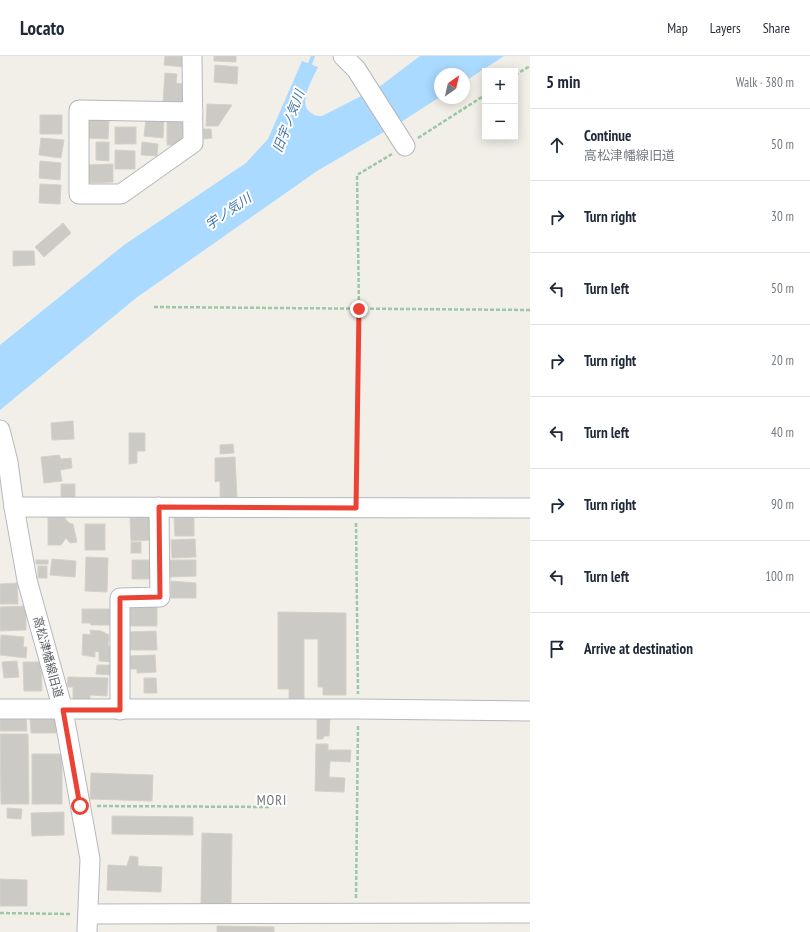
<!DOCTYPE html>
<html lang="en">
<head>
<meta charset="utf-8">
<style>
  body { margin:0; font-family:"PT Sans Narrow","Noto Sans JP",sans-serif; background:#f6f6f7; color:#1f2937 }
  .controls { position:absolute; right:12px; top:12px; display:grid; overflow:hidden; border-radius:0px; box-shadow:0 2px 10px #0003 }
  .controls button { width:36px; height:36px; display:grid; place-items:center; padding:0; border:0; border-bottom:1px solid #e0e1e3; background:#fff; color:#1f2937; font:20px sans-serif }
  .compass { position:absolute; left:434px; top:12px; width:36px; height:36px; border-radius:50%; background:#fff; box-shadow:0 2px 10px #0003; rotate:34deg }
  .stop { position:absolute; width:12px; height:12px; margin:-9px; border:3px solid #ea4335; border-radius:50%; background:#fff }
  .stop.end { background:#ea4335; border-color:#fff; box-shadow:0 1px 4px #0008 }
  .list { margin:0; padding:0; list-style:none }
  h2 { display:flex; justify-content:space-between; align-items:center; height:52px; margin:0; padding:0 16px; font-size:17px }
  h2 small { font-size:13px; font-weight:400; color:#747a83 }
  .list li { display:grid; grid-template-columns:26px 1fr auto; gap:12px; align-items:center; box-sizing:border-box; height:72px; padding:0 16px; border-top:1px solid #e0e1e3 }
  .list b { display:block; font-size:15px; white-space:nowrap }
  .list p { margin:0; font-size:13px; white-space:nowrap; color:#747a83 }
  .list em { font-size:13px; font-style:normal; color:#747a83 }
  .icon { flex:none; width:22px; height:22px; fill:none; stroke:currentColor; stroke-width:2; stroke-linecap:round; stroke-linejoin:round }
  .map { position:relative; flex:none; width:530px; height:876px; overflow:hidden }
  header { display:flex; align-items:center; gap:24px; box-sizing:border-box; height:56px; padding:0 20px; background:#fff; border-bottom:1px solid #e0e1e3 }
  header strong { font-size:19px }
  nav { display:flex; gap:22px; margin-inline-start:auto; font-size:14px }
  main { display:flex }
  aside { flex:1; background:#fff }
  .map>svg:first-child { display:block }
  .water { fill:#aadaff }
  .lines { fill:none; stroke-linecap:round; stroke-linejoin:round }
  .stream { stroke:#aadaff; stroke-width:4 }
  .building { fill:#cccac5; stroke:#d6d1c6 }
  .minor-casing { stroke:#b5b8bc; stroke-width:21 }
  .path { stroke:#9cc7a9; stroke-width:2.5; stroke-dasharray:4 2; stroke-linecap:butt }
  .minor { stroke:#fff; stroke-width:19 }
  .route { stroke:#ea4335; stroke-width:5 }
  .labels { text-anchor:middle; stroke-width:4; stroke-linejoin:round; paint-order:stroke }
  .street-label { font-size:12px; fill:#5f6368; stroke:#fff }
  .water-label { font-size:13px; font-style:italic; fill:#4174aa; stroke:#fff }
  .quarter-label { font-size:14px; letter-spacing:1px; fill:#70757a; stroke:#fff }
</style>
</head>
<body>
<header>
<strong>Locato</strong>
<nav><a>Map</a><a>Layers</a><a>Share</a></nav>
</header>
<main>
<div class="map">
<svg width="530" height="876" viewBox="0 0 530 876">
  <rect width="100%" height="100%" fill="#f1efe8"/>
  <path class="water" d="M420,0H504L464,26V18H440V41L401,66L317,115L136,242L0,354V289L124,189L246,107L268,83L302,5L318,11C313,23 295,50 313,58C315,60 319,60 322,60L379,31Z"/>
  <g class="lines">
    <path class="stream" d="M308,13L313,0"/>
  </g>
  <g class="building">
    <path d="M165,0H185L184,11L164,9Z"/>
    <path d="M214,0H236V6L214,5Z"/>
    <path d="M215,9L238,11L237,28L214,26Z"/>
    <path d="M165,17L177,18L176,27L190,29L188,48L163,46Z"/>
    <path d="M207,48L232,49L218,70H206Z"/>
    <rect x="40" y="59" width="22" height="19"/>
    <rect x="167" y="61" width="16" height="28"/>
    <path d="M86,62L109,63L108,83L85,82Z"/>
    <path d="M146,63L164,64L163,82L144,80Z"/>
    <rect x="115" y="71" width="21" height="17"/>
    <path d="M203,73H211L212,82L204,83Z"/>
    <path d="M41,82L64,84L61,102L39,99Z"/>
    <path d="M96,86H109V105L96,104Z"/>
    <path d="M142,86L158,88L157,100L141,99Z"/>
    <path d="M115,94L135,95V113H115Z"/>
    <path d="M40,105L61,107L60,124L39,122Z"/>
    <path d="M113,108V126L88,127L87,109Z"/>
    <path d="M40,128L61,129L60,148L39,147Z"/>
    <path d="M63,167L71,177L44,201L35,191Z"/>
    <path d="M13,195H34L35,209L13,210Z"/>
    <path d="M73,365L74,383L52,384L51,367Z"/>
    <path d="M129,377H145V395H137V407L129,408Z"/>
    <path d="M233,388L234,397L220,398V389Z"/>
    <path d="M59,399L61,403L71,402L72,412L60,414L62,425L44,427L41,401Z"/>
    <path d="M235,401L237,443L220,444V425L215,426V402Z"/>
    <rect x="61" y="428" width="14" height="14"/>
    <path d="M48,461H64L69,467L73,468L77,486L70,487L66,482L61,489H48Z"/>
    <path d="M150,461L151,484L131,485L130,462Z"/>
    <path d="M174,461H194V480H175Z"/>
    <rect x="85" y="468" width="20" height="26"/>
    <path d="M195,483L196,501L172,502L171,484Z"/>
    <rect x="131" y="486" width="10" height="11"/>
    <path d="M86,501L108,502L107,536L85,535Z"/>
    <path d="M52,503L76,505L75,521L50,519Z"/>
    <rect x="36" y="504" width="12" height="4"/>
    <path d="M132,504H152L151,523H132Z"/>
    <path d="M169,504H196V520L170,521Z"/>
    <rect x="38" y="510" width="9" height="12"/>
    <path d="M171,525L196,527V542H171Z"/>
    <path d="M17,527L18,548H0V528Z"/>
    <path d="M26,550V574L0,575V551Z"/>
    <path d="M157,550V570H129V551Z"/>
    <path d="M82,553H110V569H91L90,567H82Z"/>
    <path d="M278,556L346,557V639H323V631H318V583H304V644H289V633H278Z"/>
    <path d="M90,574L101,575L109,579L108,589L112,594L113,606L99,605V596L95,595V601L82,599L83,578L91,579Z"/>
    <path d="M156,575L157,594H129V576Z"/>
    <path d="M1,579L24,581L23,591H27L26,602L0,599Z"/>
    <path d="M155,599L156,616L137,617V613H130L129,600Z"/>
    <path d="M17,605L19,621L4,622L2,606Z"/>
    <path d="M23,606H41L42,635H24Z"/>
    <path d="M97,609H113V619L96,618Z"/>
    <path d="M68,621L108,622L107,640L90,639V644H73V631H67Z"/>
    <path d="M144,622H156L157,637H144Z"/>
    <path d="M0,661H26L27,675H0Z"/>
    <path d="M56,662V677H31L30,663Z"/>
    <path d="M317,662H330L329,680H324L323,683H317Z"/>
    <path d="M0,678H28L29,748H1Z"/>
    <path d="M316,688H328V694H351L350,706L330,705L329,721L345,722L344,736L315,735Z"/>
    <rect x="32" y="698" width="30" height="50"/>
    <path d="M91,717L153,719L152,745L90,743Z"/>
    <path d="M7,752L22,753L21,763L7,762Z"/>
    <path d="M64,756V779L32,780L31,757Z"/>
    <path d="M112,760L193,761V779L112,778Z"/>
    <path d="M202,777L232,778L231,849L201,848Z"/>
    <path d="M130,800L138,801V810L162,811L161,836L107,834L108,809L127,810Z"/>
    <path d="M0,823L27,824V850H0Z"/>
    <path d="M217,870L274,871V876H217Z"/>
  </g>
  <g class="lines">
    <defs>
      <g id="minor">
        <path d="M192,0L193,87L121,138H79V54L193,56"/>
        <path d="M343,0L356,13L405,90"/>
        <path d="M0,374L8,406L14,451L27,524L63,654L90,803L87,876"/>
        <path d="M14,451L530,452"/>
        <path d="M0,653H358L530,655"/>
        <path d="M120,654V542L160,541L159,451"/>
        <path d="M88,858L530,857"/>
      </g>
    </defs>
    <use href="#minor" class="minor-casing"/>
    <g class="path">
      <path d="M515,19L530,10"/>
      <path d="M418,82L485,39"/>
      <path d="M154,251L530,254"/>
      <path d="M356,436L359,253L357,119L392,98"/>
      <path d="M356,467L358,638"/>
      <path d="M97,750L269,751"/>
      <path d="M356,842L358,669"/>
      <path d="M0,857L71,858"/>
    </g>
    <use href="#minor" class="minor"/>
  </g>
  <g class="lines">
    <path class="route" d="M80,750L63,654H120V542L160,541L159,451L356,452L359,253"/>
  </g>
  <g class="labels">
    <g class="street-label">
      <text transform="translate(48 601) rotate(75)" y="4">高松津幡線旧道</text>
    </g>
    <g class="water-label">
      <text transform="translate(288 65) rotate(-69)" y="5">旧宇ノ気川</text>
      <text transform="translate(228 155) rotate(-35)" y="5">宇ノ気川</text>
    </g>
    <g class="quarter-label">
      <text x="272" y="749">MORI</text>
    </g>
  </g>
</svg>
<div class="controls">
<button>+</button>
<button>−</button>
</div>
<svg class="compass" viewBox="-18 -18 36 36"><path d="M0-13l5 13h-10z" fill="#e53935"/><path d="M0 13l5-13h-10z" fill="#747a83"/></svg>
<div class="stop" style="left:80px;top:750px"></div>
<div class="stop end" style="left:359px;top:253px"></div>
</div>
<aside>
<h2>5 min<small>Walk · 380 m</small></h2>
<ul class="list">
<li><svg class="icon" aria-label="ahead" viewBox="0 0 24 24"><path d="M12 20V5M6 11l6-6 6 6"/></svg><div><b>Continue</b><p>高松津幡線旧道</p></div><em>50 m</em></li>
<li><svg class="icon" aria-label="right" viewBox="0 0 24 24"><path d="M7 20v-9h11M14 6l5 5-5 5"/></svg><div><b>Turn right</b></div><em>30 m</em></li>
<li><svg class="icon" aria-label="left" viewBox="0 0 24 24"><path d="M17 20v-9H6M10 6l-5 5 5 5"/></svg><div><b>Turn left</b></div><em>50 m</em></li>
<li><svg class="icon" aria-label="right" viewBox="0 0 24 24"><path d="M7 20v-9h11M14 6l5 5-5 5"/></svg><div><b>Turn right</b></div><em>20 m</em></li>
<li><svg class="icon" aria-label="left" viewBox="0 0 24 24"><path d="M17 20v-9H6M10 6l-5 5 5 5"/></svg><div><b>Turn left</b></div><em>40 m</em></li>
<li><svg class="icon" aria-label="right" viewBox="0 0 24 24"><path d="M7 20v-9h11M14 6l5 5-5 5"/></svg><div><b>Turn right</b></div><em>90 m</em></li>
<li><svg class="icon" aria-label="left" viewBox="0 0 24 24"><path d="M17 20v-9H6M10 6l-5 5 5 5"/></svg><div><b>Turn left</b></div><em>100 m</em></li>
<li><svg class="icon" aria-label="arrive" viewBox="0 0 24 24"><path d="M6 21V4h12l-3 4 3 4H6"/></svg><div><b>Arrive at destination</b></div></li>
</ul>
</aside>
</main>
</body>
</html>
